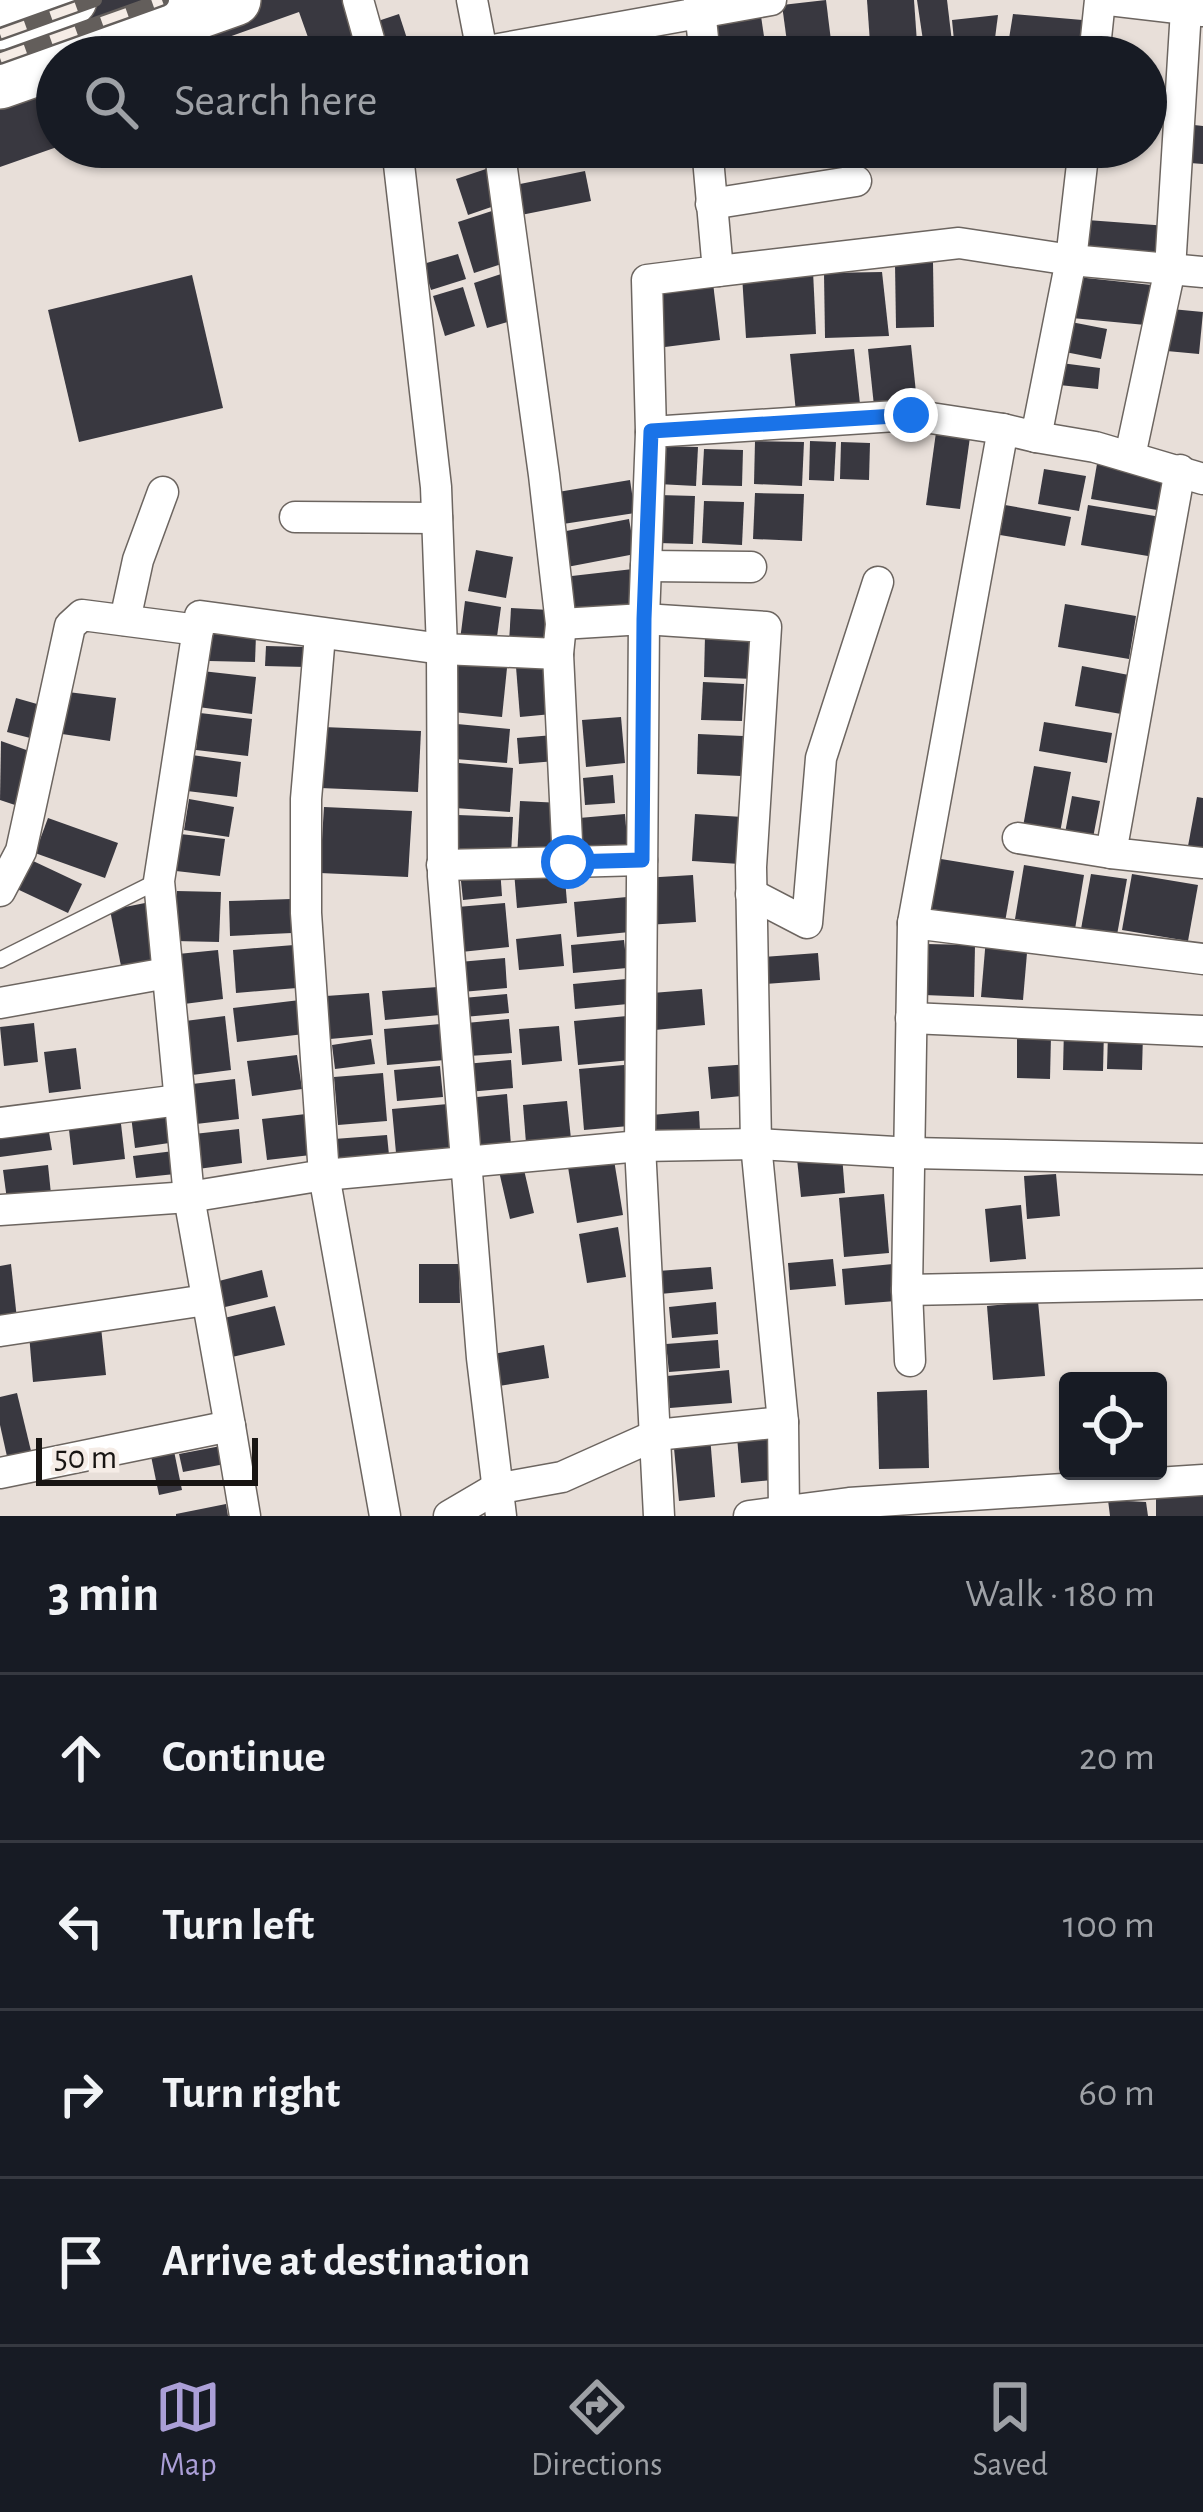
<!DOCTYPE html>
<html lang="en">
<head>
<meta charset="utf-8">
<style>
  body { margin:0; font-family:"Alegreya Sans",sans-serif; background:#242831; color:#f1f3f6 }
  .controls { position:absolute; right:36px; bottom:36px; display:grid; overflow:hidden; border-radius:12px; box-shadow:0 3px 9px #0004 }
  .controls button { width:108px; height:108px; display:grid; place-items:center; padding:0; border:0; border-bottom:3px solid #363941; background:#171b24; color:#f1f3f6; font:60px sans-serif }
  .scale { position:absolute; left:36px; bottom:30px; width:222px; box-sizing:border-box; padding-left:12px; border:6px solid #181513; border-top:0; font-size:33px; line-height:42px; white-space:nowrap; color:#181513; -webkit-text-stroke:9px #f5ece6; paint-order:stroke }
  .stop { position:absolute; width:36px; height:36px; margin:-27px; border:9px solid #1a73e8; border-radius:50%; background:#fff }
  .stop.end { background:#1a73e8; border-color:#fff; box-shadow:0 3px 12px #0008 }
  .list { margin:0; padding:0; list-style:none }
  h2 { display:flex; justify-content:space-between; align-items:center; height:156px; margin:0; padding:0 48px; font-size:51px }
  h2 small { font-size:39px; font-weight:400; color:#9ea1a6 }
  .list li { display:grid; grid-template-columns:78px 1fr auto; gap:36px; align-items:center; box-sizing:border-box; height:168px; padding:0 48px; border-top:3px solid #363941 }
  .list b { display:block; font-size:45px; white-space:nowrap }
  .list em { font-size:39px; font-style:normal; color:#9ea1a6 }
  .icon { flex:none; width:66px; height:66px; fill:none; stroke:currentColor; stroke-width:2; stroke-linecap:round; stroke-linejoin:round }
  .map { position:relative; flex:none; width:1203px; height:1516px; overflow:hidden }
  .search { position:absolute; background:#171b24; box-shadow:0 3px 9px #0004; left:36px; right:36px; top:36px; height:132px; display:flex; align-items:center; gap:30px; box-sizing:border-box; padding:0 42px; border-radius:66px; color:#9ea1a6; font-size:45px }
  .sheet { height:828px; background:#171b24 }
  nav { display:flex; justify-content:space-around; align-items:center; box-sizing:border-box; height:168px; border-top:3px solid #363941; background:#171b24; font-size:33px; color:#9ea1a6 }
  nav a { display:grid; justify-items:center; gap:6px }
  nav .on { color:#ab9fd7 }
  .map>svg:first-child { display:block }
  .building { fill:#393840 }
  .lines { fill:none; stroke-linecap:round; stroke-linejoin:round }
  .lane-casing { stroke:#6c6560; stroke-width:18 }
  .street-casing { stroke:#6c6560; stroke-width:33 }
  .primary-casing { stroke:#6c6560; stroke-width:54 }
  .lane { stroke:#fff; stroke-width:15 }
  .street { stroke:#fff; stroke-width:30 }
  .primary { stroke:#fff; stroke-width:51 }
  .rail-casing { stroke:#635e5b; stroke-width:14 }
  .rail { stroke:#f5ece6; stroke-width:9; stroke-dasharray:27; stroke-linecap:butt }
  .route { stroke:#1a73e8; stroke-width:15 }
</style>
</head>
<body>
<div class="map">
<svg width="1203" height="1516" viewBox="0 0 1203 1516">
  <rect width="100%" height="100%" fill="#e8dfd9"/>
  <g class="building">
    <path d="M0,0H352L366,48L350,52L352,57H315L299,12L226,38L233,57H57V147L0,167Z"/>
    <path d="M826,0L833,57H789L782,5Z"/>
    <path d="M867,0H914L918,57H871Z"/>
    <path d="M917,0H947L953,50L925,54Z"/>
    <path d="M399,14L413,57H383L372,23Z"/>
    <path d="M1013,14L1094,21L1088,57H1006Z"/>
    <path d="M998,15L994,46L955,51L952,20Z"/>
    <path d="M761,16L767,57H711L707,24Z"/>
    <path d="M469,37L473,57H421L419,51Z"/>
    <path d="M1194,125L1203,126V164L1190,163Z"/>
    <path d="M492,167L503,203L468,215L456,179Z"/>
    <path d="M585,171L591,201L516,216L510,186Z"/>
    <path d="M498,209L514,260L474,273L458,222Z"/>
    <path d="M1087,220L1168,226L1165,259L1085,253Z"/>
    <path d="M458,254L466,279L431,290L423,264Z"/>
    <path d="M933,262L934,327L896,328L895,263Z"/>
    <path d="M510,271L525,317L487,328L474,283Z"/>
    <path d="M813,271L816,334L746,338L742,275Z"/>
    <path d="M882,272L889,336L825,338L824,273Z"/>
    <path d="M192,275L223,408L79,442L48,310Z"/>
    <path d="M712,275L720,340L657,348L649,284Z"/>
    <path d="M1077,277L1161,286L1156,326L1072,318Z"/>
    <path d="M463,287L475,326L445,336L433,296Z"/>
    <path d="M1161,308L1203,312L1199,354L1156,350Z"/>
    <path d="M1071,322L1107,329L1101,359L1065,352Z"/>
    <path d="M911,345L917,402L874,406L868,349Z"/>
    <path d="M854,349L860,404L796,412L790,354Z"/>
    <path d="M1061,363L1100,368L1098,389L1059,385Z"/>
    <path d="M937,425L971,430L960,509L926,505Z"/>
    <path d="M755,441L804,442L802,486L754,484Z"/>
    <path d="M810,441L836,442L834,481L809,480Z"/>
    <path d="M841,442L870,443L869,480L840,479Z"/>
    <path d="M660,446L698,447L696,486L658,484Z"/>
    <path d="M704,449L743,450L742,486L702,485Z"/>
    <path d="M1098,458L1170,470L1163,511L1091,499Z"/>
    <path d="M1044,469L1086,476L1079,511L1038,504Z"/>
    <path d="M630,480L635,513L563,524L558,492Z"/>
    <path d="M755,493L804,494L802,541L753,539Z"/>
    <path d="M659,495L695,496L693,544L658,543Z"/>
    <path d="M704,501L744,502L742,545L702,543Z"/>
    <path d="M1005,505L1071,517L1065,546L1000,535Z"/>
    <path d="M1088,505L1161,517L1154,557L1081,545Z"/>
    <path d="M629,519L635,554L567,567L561,532Z"/>
    <path d="M476,550L513,557L506,598L468,591Z"/>
    <path d="M633,569L637,607L568,615L563,577Z"/>
    <path d="M465,601L501,607L496,644L460,640Z"/>
    <path d="M1065,604L1136,616L1129,659L1058,647Z"/>
    <path d="M511,608L550,610L549,645L509,643Z"/>
    <path d="M209,633L256,635L255,662L209,661Z"/>
    <path d="M705,636L756,638L754,679L704,677Z"/>
    <path d="M266,646L307,647L306,667L265,666Z"/>
    <path d="M457,664L507,668L502,717L453,712Z"/>
    <path d="M547,664L552,714L520,717L516,667Z"/>
    <path d="M1082,666L1134,676L1127,715L1075,706Z"/>
    <path d="M202,671L256,677L252,714L198,707Z"/>
    <path d="M703,682L744,684L742,721L701,720Z"/>
    <path d="M68,692L116,698L110,741L62,734Z"/>
    <path d="M16,698L44,706L34,739L7,732Z"/>
    <path d="M200,713L252,719L248,756L196,750Z"/>
    <path d="M621,717L625,763L586,767L582,720Z"/>
    <path d="M1044,722L1112,733L1107,763L1039,751Z"/>
    <path d="M457,724L510,729L507,763L455,759Z"/>
    <path d="M323,727L421,731L418,792L320,788Z"/>
    <path d="M698,734L743,736L741,776L697,774Z"/>
    <path d="M554,735L556,761L519,764L517,738Z"/>
    <path d="M1,741L32,752L15,805L0,800Z"/>
    <path d="M192,755L241,762L237,797L187,791Z"/>
    <path d="M459,763L513,768L510,812L455,808Z"/>
    <path d="M1034,766L1071,772L1059,838L1022,832Z"/>
    <path d="M613,775L615,803L585,805L583,778Z"/>
    <path d="M1072,796L1100,801L1093,838L1065,833Z"/>
    <path d="M1197,797L1203,798V860L1186,857Z"/>
    <path d="M189,799L234,807L229,837L184,830Z"/>
    <path d="M520,801L562,803L560,860L517,858Z"/>
    <path d="M324,807L412,811L408,877L320,873Z"/>
    <path d="M625,814L628,853L583,856L579,818Z"/>
    <path d="M695,814L743,817L740,864L692,861Z"/>
    <path d="M458,815L513,817L511,854L456,851Z"/>
    <path d="M48,818L118,843L105,878L35,853Z"/>
    <path d="M180,834L225,839L220,876L176,871Z"/>
    <path d="M935,858L1014,871L1005,922L926,908Z"/>
    <path d="M31,860L82,884L68,913L17,889Z"/>
    <path d="M1024,865L1084,875L1075,929L1015,919Z"/>
    <path d="M564,866L567,903L517,908L514,871Z"/>
    <path d="M500,868L502,896L463,900L460,872Z"/>
    <path d="M1091,874L1127,879L1117,935L1081,929Z"/>
    <path d="M1132,874L1198,885L1188,941L1122,930Z"/>
    <path d="M693,875L696,922L646,925L643,878Z"/>
    <path d="M177,891L221,892L219,942L175,941Z"/>
    <path d="M627,897L630,932L577,937L574,902Z"/>
    <path d="M291,899L292,933L230,936L229,901Z"/>
    <path d="M150,902L161,958L121,966L110,910Z"/>
    <path d="M505,903L509,947L461,952L457,907Z"/>
    <path d="M561,934L564,966L519,970L516,939Z"/>
    <path d="M986,938L1028,941L1023,1000L981,997Z"/>
    <path d="M624,940L627,968L573,973L571,945Z"/>
    <path d="M925,944L975,945L974,997L924,995Z"/>
    <path d="M294,945L297,988L236,993L233,950Z"/>
    <path d="M218,950L223,999L184,1004L178,954Z"/>
    <path d="M818,953L820,980L765,984L763,957Z"/>
    <path d="M505,958L507,988L462,992L459,962Z"/>
    <path d="M626,979L628,1004L575,1009L573,984Z"/>
    <path d="M438,987L440,1015L385,1020L382,991Z"/>
    <path d="M702,989L705,1025L655,1030L652,993Z"/>
    <path d="M369,993L373,1035L330,1039L326,996Z"/>
    <path d="M507,994L509,1013L464,1017L463,998Z"/>
    <path d="M300,1000L304,1034L237,1042L233,1008Z"/>
    <path d="M225,1016L231,1070L192,1075L185,1021Z"/>
    <path d="M627,1016L631,1060L578,1065L574,1021Z"/>
    <path d="M509,1019L512,1053L469,1056L466,1023Z"/>
    <path d="M34,1023L38,1062L4,1066L0,1027Z"/>
    <path d="M441,1024L445,1060L387,1065L384,1029Z"/>
    <path d="M559,1026L562,1061L522,1065L519,1029Z"/>
    <path d="M1064,1028L1104,1030L1103,1071L1063,1070Z"/>
    <path d="M1108,1033L1143,1034L1142,1070L1107,1069Z"/>
    <path d="M1017,1035L1051,1036L1050,1079L1017,1078Z"/>
    <path d="M371,1039L375,1064L335,1069L332,1045Z"/>
    <path d="M76,1048L81,1089L49,1093L44,1052Z"/>
    <path d="M297,1055L302,1089L252,1096L247,1061Z"/>
    <path d="M511,1060L513,1088L468,1092L465,1064Z"/>
    <path d="M750,1064L752,1095L711,1099L708,1067Z"/>
    <path d="M624,1065L629,1126L584,1130L579,1069Z"/>
    <path d="M440,1066L443,1097L397,1101L394,1070Z"/>
    <path d="M383,1073L387,1121L338,1125L334,1077Z"/>
    <path d="M235,1079L239,1119L196,1124L192,1084Z"/>
    <path d="M507,1094L511,1145L472,1149L467,1098Z"/>
    <path d="M567,1101L571,1139L526,1143L523,1105Z"/>
    <path d="M448,1104L451,1149L396,1153L392,1109Z"/>
    <path d="M172,1111L176,1142L135,1148L131,1116Z"/>
    <path d="M699,1111L700,1131L652,1135L651,1115Z"/>
    <path d="M306,1114L311,1155L267,1160L262,1119Z"/>
    <path d="M120,1115L125,1159L73,1165L68,1121Z"/>
    <path d="M48,1126L52,1150L0,1157V1132Z"/>
    <path d="M239,1129L242,1163L198,1169L194,1134Z"/>
    <path d="M387,1135L389,1155L335,1160L334,1139Z"/>
    <path d="M182,1150L185,1173L136,1178L133,1156Z"/>
    <path d="M842,1155L845,1193L801,1197L797,1159Z"/>
    <path d="M614,1160L623,1215L577,1223L568,1167Z"/>
    <path d="M522,1161L534,1213L510,1219L498,1167Z"/>
    <path d="M48,1165L51,1194L7,1200L3,1170Z"/>
    <path d="M1056,1174L1060,1216L1027,1219L1024,1176Z"/>
    <path d="M884,1194L889,1253L844,1257L839,1198Z"/>
    <path d="M1021,1205L1026,1259L990,1262L985,1209Z"/>
    <path d="M618,1227L626,1277L587,1283L579,1234Z"/>
    <path d="M833,1259L836,1286L790,1290L788,1263Z"/>
    <path d="M11,1264L17,1319L0,1321V1266Z"/>
    <path d="M419,1264H459L460,1303H419Z"/>
    <path d="M893,1264L896,1301L845,1305L842,1269Z"/>
    <path d="M711,1267L713,1289L660,1294L658,1271Z"/>
    <path d="M262,1270L268,1297L221,1308L215,1282Z"/>
    <path d="M1038,1301L1045,1376L993,1380L987,1306Z"/>
    <path d="M716,1302L718,1334L672,1338L669,1307Z"/>
    <path d="M275,1306L285,1345L232,1357L224,1318Z"/>
    <path d="M101,1327L106,1375L33,1382L29,1334Z"/>
    <path d="M718,1340L720,1368L669,1372L666,1344Z"/>
    <path d="M544,1345L549,1378L499,1386L493,1354Z"/>
    <path d="M729,1370L732,1403L670,1408L667,1376Z"/>
    <path d="M927,1390L929,1468L879,1469L877,1392Z"/>
    <path d="M17,1393L32,1455L8,1461L0,1425V1397Z"/>
    <path d="M709,1424L715,1497L679,1501L672,1427Z"/>
    <path d="M777,1433L782,1479L741,1483L737,1437Z"/>
    <path d="M226,1445L230,1463L183,1472L179,1454Z"/>
    <path d="M174,1451L182,1490L159,1495L151,1456Z"/>
    <path d="M1203,1489V1516H1156V1493Z"/>
    <path d="M1108,1500L1146,1502L1148,1516H1110Z"/>
    <path d="M226,1504L228,1516H176V1514Z"/>
  </g>
  <g class="lines">
    <defs>
      <path id="lane" d="M0,960L158,881"/>
      <g id="street">
        <path d="M358,0L374,57"/>
        <path d="M472,0L483,57"/>
        <path d="M699,0L705,57"/>
        <path d="M1109,0L1203,11"/>
        <path d="M482,52L771,0"/>
        <path d="M1094,57L1100,0"/>
        <path d="M397,147L436,487L442,649L443,876L482,1358L501,1516"/>
        <path d="M1084,147L1071,260L1036,437L1003,429L913,923L907,1290L1203,1284"/>
        <path d="M711,204L856,181"/>
        <path d="M718,271L959,243L1071,260L1203,272"/>
        <path d="M651,432L647,280L718,271L707,147"/>
        <path d="M1036,437L1095,447L1203,479"/>
        <path d="M1130,456L1170,269L1186,10L1184,0"/>
        <path d="M1180,470L1111,853L1203,863"/>
        <path d="M295,517L437,518"/>
        <path d="M646,566L751,567"/>
        <path d="M125,620L138,560L163,492"/>
        <path d="M561,624L644,619L766,627L751,867L756,1144L783,1422L784,1513"/>
        <path d="M320,635L306,799V913L324,1175L385,1516"/>
        <path d="M558,654L568,862L642,860"/>
        <path d="M1018,838L1111,853"/>
        <path d="M442,865L568,862"/>
        <path d="M0,891L21,851L70,626L82,615L198,630"/>
        <path d="M751,894L807,923L821,758L878,582"/>
        <path d="M913,923L1203,959"/>
        <path d="M0,1003L167,973"/>
        <path d="M911,1018L1203,1031"/>
        <path d="M0,1123L179,1100"/>
        <path d="M0,1210L189,1197L324,1175L640,1146L756,1144L912,1153L1203,1159"/>
        <path d="M907,1290L910,1361"/>
        <path d="M0,1331L206,1300"/>
        <path d="M230,1426L245,1516"/>
        <path d="M0,1473L230,1426L189,1197L159,881L200,616L442,649L558,654L561,624L544,475L499,147"/>
        <path d="M449,1516L495,1489L562,1477L656,1435L783,1422"/>
        <path d="M659,1516L640,1146L644,619L651,432L911,415L1003,429"/>
        <path d="M749,1516L849,1503L1203,1480"/>
      </g>
      <g id="primary">
        <path d="M0,24L71,0"/>
        <path d="M74,57L235,0"/>
        <path d="M0,83L57,63"/>
      </g>
    </defs>
    <use href="#lane" class="lane-casing"/>
    <use href="#street" class="street-casing"/>
    <use href="#primary" class="primary-casing"/>
    <use href="#lane" class="lane"/>
    <use href="#street" class="street"/>
    <use href="#primary" class="primary"/>
    <defs>
      <g id="rail">
        <path d="M0,34L95,0"/>
        <path d="M0,58L162,0"/>
      </g>
    </defs>
    <use href="#rail" class="rail-casing"/>
    <use href="#rail" class="rail"/>
  </g>
  <g class="lines">
    <path class="route" d="M568,862L642,860L644,619L651,431L911,415"/>
  </g>
</svg>
<div class="controls">
<button><svg class="icon" aria-label="locate" viewBox="0 0 24 24"><circle cx="12" cy="12" r="6"/><path d="M12 2v4M12 18v4M2 12h4M18 12h4"/></svg></button>
</div>
<div class="scale">50 m</div>
<div class="stop" style="left:568px;top:862px"></div>
<div class="stop end" style="left:911px;top:415px"></div>
<div class="search"><svg class="icon" aria-label="search" viewBox="0 0 24 24"><circle cx="10" cy="10" r="6"/><path d="M15 15l6 6"/></svg>Search here</div>
</div>
<section class="sheet">
<h2>3 min<small>Walk · 180 m</small></h2>
<ul class="list">
<li><svg class="icon" aria-label="ahead" viewBox="0 0 24 24"><path d="M12 20V5M6 11l6-6 6 6"/></svg><div><b>Continue</b></div><em>20 m</em></li>
<li><svg class="icon" aria-label="left" viewBox="0 0 24 24"><path d="M17 20v-9H6M10 6l-5 5 5 5"/></svg><div><b>Turn left</b></div><em>100 m</em></li>
<li><svg class="icon" aria-label="right" viewBox="0 0 24 24"><path d="M7 20v-9h11M14 6l5 5-5 5"/></svg><div><b>Turn right</b></div><em>60 m</em></li>
<li><svg class="icon" aria-label="arrive" viewBox="0 0 24 24"><path d="M6 21V4h12l-3 4 3 4H6"/></svg><div><b>Arrive at destination</b></div></li>
</ul>
</section>
<nav>
<a class="on"><svg class="icon" aria-label="map" viewBox="0 0 24 24"><path d="M3 6l6-2 6 2 6-2v14l-6 2-6-2-6 2zM9 4v14M15 6v14"/></svg>Map</a>
<a><svg class="icon" aria-label="directions" viewBox="0 0 24 24"><path d="M12 3l9 9-9 9-9-9zM9 14v-3h6M13 9l2 2-2 2"/></svg>Directions</a>
<a><svg class="icon" aria-label="saved" viewBox="0 0 24 24"><path d="M7 4h10v16l-5-4-5 4z"/></svg>Saved</a>
</nav>
</body>
</html>
